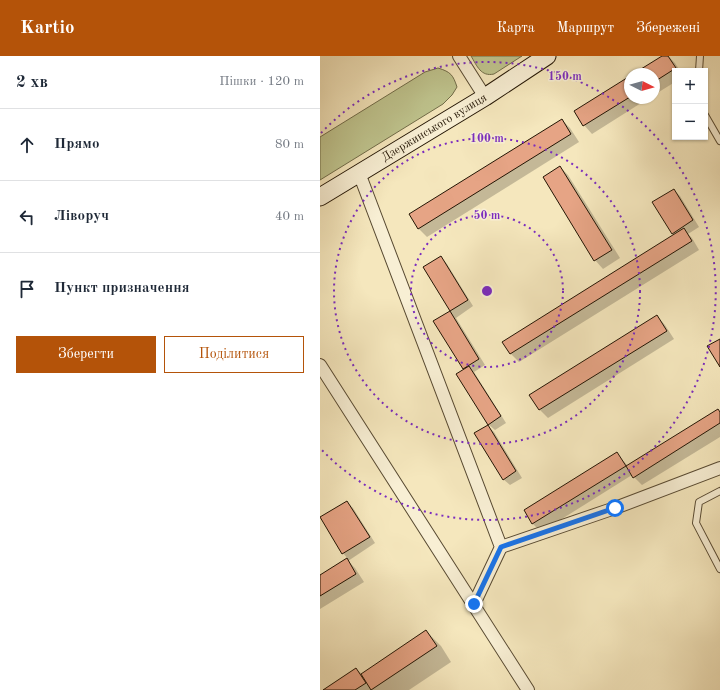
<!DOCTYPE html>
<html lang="uk">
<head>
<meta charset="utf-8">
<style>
  body { margin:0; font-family:"Old Standard TT",serif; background:#f2f2f3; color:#1f2937 }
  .controls { position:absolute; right:12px; top:12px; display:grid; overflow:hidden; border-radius:0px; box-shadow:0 1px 3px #0004 }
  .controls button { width:36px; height:36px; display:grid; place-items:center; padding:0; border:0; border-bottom:1px solid #e0e1e3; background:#fff; color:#1f2937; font:20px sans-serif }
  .compass { position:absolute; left:304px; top:12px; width:36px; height:36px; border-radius:50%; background:#fff; box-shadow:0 1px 3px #0004; rotate:96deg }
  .stop { position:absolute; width:12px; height:12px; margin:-9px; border:3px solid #1a73e8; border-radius:50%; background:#fff }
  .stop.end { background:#1a73e8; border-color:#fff; box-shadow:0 1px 4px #0008 }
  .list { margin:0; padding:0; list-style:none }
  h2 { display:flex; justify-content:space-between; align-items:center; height:52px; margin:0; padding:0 16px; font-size:17px }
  h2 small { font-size:13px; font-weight:400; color:#747a83 }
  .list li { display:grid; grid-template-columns:26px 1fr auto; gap:12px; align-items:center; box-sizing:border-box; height:72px; padding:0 16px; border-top:1px solid #e0e1e3 }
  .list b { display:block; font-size:15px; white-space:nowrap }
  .list em { font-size:13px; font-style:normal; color:#747a83 }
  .actions { display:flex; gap:8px; padding:12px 16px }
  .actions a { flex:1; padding:9px 0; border:1px solid #b45309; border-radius:0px; text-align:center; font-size:14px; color:#b45309 }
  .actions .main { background:#b45309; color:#fff }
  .icon { flex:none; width:22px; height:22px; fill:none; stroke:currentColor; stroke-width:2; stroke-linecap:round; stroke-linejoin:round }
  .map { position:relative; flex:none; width:400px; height:634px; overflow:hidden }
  header { display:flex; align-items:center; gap:24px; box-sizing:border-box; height:56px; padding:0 20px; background:#b45309; color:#fff }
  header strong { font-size:19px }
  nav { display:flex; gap:22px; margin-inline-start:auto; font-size:14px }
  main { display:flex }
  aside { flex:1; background:#fff }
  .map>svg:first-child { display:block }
  .green { fill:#bfc48e; stroke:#716c49 }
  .shadow { fill:#0003 }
  .building { fill:#e6a485; stroke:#231504 }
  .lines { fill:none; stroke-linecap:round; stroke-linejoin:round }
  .lane-casing { stroke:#584a32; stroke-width:8 }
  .street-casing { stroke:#584a32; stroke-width:14 }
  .secondary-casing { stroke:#231504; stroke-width:19 }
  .lane { stroke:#f8efd4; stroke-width:6 }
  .street { stroke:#f8efd4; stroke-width:12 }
  .secondary { stroke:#f8efd4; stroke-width:17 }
  .route { stroke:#1a73e8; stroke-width:5 }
  .ring { fill:none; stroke:#7b2cbf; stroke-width:2; stroke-dasharray:2 4 }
  .labels { text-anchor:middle; stroke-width:3; stroke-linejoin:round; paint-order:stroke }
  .street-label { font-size:12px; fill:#231504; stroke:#f8efd4 }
  .centre { fill:#7b2cbf; stroke:#f8efd4; stroke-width:2 }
  .ring-label { font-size:12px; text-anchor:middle; font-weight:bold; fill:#7b2cbf; stroke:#f8efd4; stroke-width:3; stroke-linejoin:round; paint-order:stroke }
</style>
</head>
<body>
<header>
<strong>Kartio</strong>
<nav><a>Карта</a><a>Маршрут</a><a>Збережені</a></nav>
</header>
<main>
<aside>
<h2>2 хв<small>Пішки · 120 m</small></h2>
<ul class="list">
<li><svg class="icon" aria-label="ahead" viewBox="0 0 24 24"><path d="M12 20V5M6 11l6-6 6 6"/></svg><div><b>Прямо</b></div><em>80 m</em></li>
<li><svg class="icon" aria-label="left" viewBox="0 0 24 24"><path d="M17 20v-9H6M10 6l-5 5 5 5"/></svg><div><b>Ліворуч</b></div><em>40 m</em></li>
<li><svg class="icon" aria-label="arrive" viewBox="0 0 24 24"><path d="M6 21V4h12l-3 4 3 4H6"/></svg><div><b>Пункт призначення</b></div></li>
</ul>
<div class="actions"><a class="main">Зберегти</a><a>Поділитися</a></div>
</aside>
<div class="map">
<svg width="400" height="634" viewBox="0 0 400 634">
  <rect width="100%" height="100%" fill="#f5e7bd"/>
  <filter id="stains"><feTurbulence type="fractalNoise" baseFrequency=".005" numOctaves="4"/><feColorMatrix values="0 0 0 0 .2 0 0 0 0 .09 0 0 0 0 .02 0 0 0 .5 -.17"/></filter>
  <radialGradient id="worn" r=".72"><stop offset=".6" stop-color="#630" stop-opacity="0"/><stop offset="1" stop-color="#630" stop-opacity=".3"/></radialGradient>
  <g class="green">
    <path d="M151,0H202L174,18C161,21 157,10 151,0Z"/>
    <path d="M118,12C131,16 133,19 137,31L132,39L123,48L0,124V81L105,16Z"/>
  </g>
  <g class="shadow">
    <path d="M344,0H348L355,7L360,15H355V26L334,39V18H315Z"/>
    <path d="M310,21V42H329L272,78L264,69Z"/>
    <path d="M242,64L250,72L259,86L107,181L99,173L90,159Z"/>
    <path d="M240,111L248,119L300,202L283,213L275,204L224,121Z"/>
    <path d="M354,134L360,140L379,171L368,178L372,182L379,194L199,306L191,298L184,286L355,179L352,177Z"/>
    <path d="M121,201L127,208L153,250L136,262L165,309L154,316L186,367L175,374L168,368L145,314L115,265L131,255L104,212Z"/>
    <path d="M337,260L345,269L354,283L228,362L220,354Z"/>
    <path d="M400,356V381L322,429L312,419L221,476L213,468L205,455L297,398L308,410Z"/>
    <path d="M167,370L174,376L202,422L190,429L183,423Z"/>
    <path d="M27,446L33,452L55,487L28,505L35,512L44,526L0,553V520L28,503L23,497Z"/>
    <path d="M106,575L121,590L131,606L89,634H3L36,613L42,618Z"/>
  </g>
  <g class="building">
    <path d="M342,0H348L356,12L334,26V18H313Z"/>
    <path d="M310,20V41L263,70L254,55Z"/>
    <path d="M242,63L251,78L98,173L89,158Z"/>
    <path d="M240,110L292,194L274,205L223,121Z"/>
    <path d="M354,133L373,164L352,178L332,146Z"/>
    <path d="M364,172L372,185L190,298L182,286Z"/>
    <path d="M121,200L148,244L130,255L103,211Z"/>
    <path d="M130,255L159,303L143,313L113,265Z"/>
    <path d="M337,259L347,275L219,354L209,339Z"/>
    <path d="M400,283V311L387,290Z"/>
    <path d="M149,310L181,360L168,369L136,318Z"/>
    <path d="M398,353L400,356V367L313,422L306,410Z"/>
    <path d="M168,369L196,415L183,424L154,377Z"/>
    <path d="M297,396L306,410L212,468L204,454Z"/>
    <path d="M27,445L50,481L22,498L0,461Z"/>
    <path d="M27,502L36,518L0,540V519Z"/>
    <path d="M106,574L117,590L51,634L41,618Z"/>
    <path d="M36,612L46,627L35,634H3Z"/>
  </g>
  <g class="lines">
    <defs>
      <g id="lane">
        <path d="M379,15L380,0"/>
        <path d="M385,59L400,85"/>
        <path d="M400,435L379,446L376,467L400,513"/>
      </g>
      <g id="street">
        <path d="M139,0L165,41"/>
        <path d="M39,117L181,491L154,548"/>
        <path d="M0,309L208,634"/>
        <path d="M181,491L295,452L400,412"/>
      </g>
      <path id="secondary" d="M0,141L165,41L227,0"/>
    </defs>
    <use href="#lane" class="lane-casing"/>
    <use href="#street" class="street-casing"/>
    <use href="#secondary" class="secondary-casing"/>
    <use href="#lane" class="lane"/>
    <use href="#street" class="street"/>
    <use href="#secondary" class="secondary"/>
  </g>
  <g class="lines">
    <path class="route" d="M154,548L181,491L295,452"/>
  </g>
  <g class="ring">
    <circle cx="167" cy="235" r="76"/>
    <circle cx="167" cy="235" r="153"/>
    <path d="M1 77A229 229 0 1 1 1 393"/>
  </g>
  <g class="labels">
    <g class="street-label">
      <text transform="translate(114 71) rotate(-31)" y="4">Дзержинського вулиця</text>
    </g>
  </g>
  <circle cx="167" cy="235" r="6" class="centre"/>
  <g class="ring-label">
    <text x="245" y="24">150 m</text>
    <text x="167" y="86">100 m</text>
    <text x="167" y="163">50 m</text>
  </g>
  <rect width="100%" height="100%" filter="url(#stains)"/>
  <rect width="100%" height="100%" fill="url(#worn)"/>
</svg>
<div class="controls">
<button>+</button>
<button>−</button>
</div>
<svg class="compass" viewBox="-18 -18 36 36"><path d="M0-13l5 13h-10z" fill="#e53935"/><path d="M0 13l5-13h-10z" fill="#747a83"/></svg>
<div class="stop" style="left:295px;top:452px"></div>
<div class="stop end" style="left:154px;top:548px"></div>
</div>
</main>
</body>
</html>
